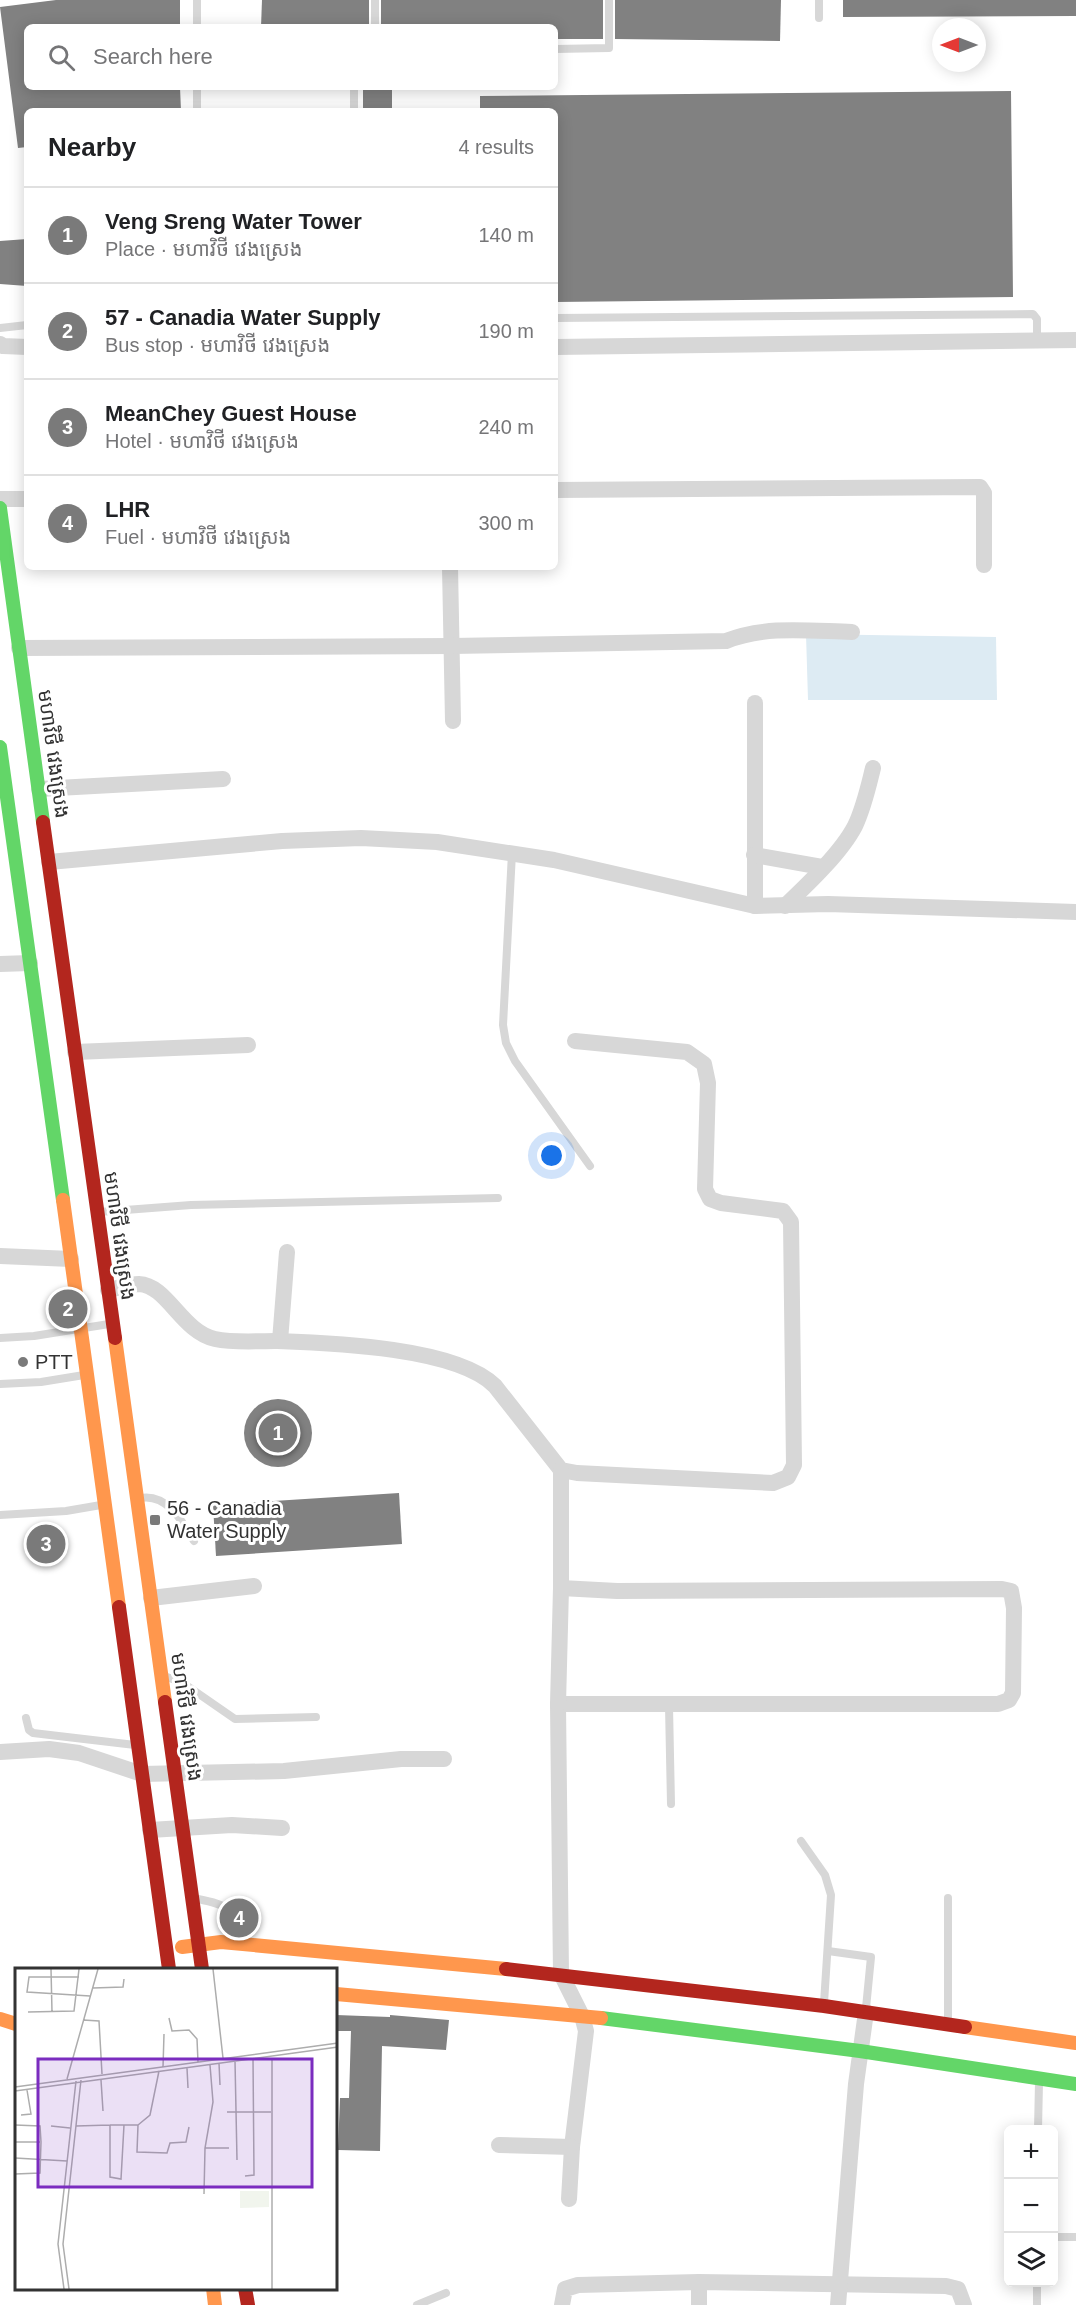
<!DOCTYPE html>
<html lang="en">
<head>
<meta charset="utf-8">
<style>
  body { margin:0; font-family:Arial,"Noto Sans Khmer",sans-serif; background:#f6f6f6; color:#202124 }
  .controls { position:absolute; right:18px; bottom:18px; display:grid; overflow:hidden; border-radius:9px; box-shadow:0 3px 15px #0003 }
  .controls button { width:54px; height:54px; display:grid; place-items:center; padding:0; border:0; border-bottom:2px solid #e0e0e0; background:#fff; color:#202124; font:30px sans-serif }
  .compass { position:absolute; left:932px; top:18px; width:54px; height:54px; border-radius:50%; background:#fff; box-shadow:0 3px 15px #0003; rotate:270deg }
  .you { position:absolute; left:552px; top:1156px; width:21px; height:21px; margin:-15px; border:4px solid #fff; border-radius:50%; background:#1a73e8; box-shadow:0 0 0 9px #1a73e833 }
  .badge { display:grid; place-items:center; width:39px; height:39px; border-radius:50%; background:#7a7a7a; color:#fff; font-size:20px; font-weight:700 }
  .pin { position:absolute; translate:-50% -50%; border:3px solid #fff; box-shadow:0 2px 6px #0006 }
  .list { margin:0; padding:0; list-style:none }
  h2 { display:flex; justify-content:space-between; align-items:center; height:78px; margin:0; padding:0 24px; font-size:26px }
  h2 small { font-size:20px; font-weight:400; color:#757577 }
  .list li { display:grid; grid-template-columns:39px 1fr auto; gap:18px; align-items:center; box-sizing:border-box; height:96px; padding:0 24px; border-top:2px solid #e0e0e0 }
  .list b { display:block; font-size:22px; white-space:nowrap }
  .list p { margin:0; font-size:20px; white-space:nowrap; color:#757577 }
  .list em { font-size:20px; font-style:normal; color:#757577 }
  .icon { flex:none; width:33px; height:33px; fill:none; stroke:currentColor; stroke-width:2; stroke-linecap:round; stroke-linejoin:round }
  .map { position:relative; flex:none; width:1076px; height:2305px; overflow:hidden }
  .search { position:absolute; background:#fff; box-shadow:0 3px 15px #0003; left:24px; top:24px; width:534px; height:66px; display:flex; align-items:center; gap:15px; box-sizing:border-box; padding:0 21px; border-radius:9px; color:#757577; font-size:22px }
  .panel { position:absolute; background:#fff; box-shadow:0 3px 15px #0003; left:24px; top:108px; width:534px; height:462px; border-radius:9px }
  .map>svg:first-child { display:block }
  .water { fill:#ddebf3 }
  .building { fill:#818181 }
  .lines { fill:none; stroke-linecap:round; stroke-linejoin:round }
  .lane { stroke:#d7d7d7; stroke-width:8 }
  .street { stroke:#d7d7d7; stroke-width:16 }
  .fast { stroke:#63d668; stroke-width:14 }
  .slow { stroke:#ff974d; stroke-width:14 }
  .jam { stroke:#b3261e; stroke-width:14 }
  .poi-dot { fill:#7a7a7a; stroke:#fff; stroke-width:2 }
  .labels { text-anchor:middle; stroke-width:6; stroke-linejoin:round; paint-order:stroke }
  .street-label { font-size:20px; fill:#333; stroke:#fff }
  .poi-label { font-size:20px; fill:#333; stroke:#fff; text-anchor:start }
  .inset-road { fill:none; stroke:#adadad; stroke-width:1.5 }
  .view { fill:#7b2cbf; fill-opacity:0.15; stroke:#7b2cbf; stroke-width:3 }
  .inset-edge { fill:none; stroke:#333; stroke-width:3 }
</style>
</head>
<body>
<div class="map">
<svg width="1076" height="2305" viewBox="0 0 1076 2305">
  <rect width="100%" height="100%" fill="#fff"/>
  <path class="water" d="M806,634L996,637L997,700H808Z"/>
  <g class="building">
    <path d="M56,0H180V27H27V87H180L181,111H27V147L18,148L0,7Z"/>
    <path d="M262,0H369V27H261Z"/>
    <path d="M381,0H603V39H555V27H381Z"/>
    <path d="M615,0H781L780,41L615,39Z"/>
    <path d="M843,0H1076V16L843,17Z"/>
    <rect x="363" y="87" width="29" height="24"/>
    <path d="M1011,91L1013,297L555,302V111H480V96Z"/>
    <path d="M27,239V286L0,284V241Z"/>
    <circle cx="278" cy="1433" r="34"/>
    <path d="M399,1493L402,1544L216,1556L213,1505Z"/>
    <path d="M336,2015L390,2017V2015L449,2020L446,2050L382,2046L380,2151L338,2150L340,2098H349L351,2031H336Z"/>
  </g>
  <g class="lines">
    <g class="lane">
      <path d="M197,0V27"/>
      <path d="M375,0V27"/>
      <path d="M819,18V0"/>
      <path d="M555,49L609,48V0"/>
      <path d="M197,87V111"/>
      <path d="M354,87V111"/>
      <path d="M555,318L1033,314L1037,319V340"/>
      <path d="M0,328L27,325"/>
      <path d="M512,853L503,1025L506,1043L515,1061L590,1166"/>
      <path d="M99,1212L191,1205L498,1198"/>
      <path d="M0,1338L34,1336L109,1324"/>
      <path d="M0,1384L41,1382L84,1375"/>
      <path d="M140,1498C167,1493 182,1521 194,1541"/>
      <path d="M0,1515L66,1511L101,1505"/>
      <path d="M167,1677L183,1683L235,1719L316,1717"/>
      <path d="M669,1706L671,1804"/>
      <path d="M26,1718L29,1730L33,1733L135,1745"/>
      <path d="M801,1841L825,1875L831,1895L824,2003"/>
      <path d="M198,1899C228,1905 236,1909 241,1940"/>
      <path d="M828,1951L871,1957L866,2008"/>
      <path d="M948,2021V1898"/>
      <path d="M1038,2130L1039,2082"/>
      <path d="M1054,2237H1076"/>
      <path d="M1037,2282V2305"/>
      <path d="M417,2305L446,2293"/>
    </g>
    <g class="street">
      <path d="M0,344L3,346L27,347"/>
      <path d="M555,347L1076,340"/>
      <path d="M555,490L980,487L984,493V565"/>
      <path d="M0,499H27"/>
      <path d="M450,567L453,721"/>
      <path d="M19,648L452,646L726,641C766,625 810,631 852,632"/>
      <path d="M755,703V906"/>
      <path d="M39,789L223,779"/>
      <path d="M754,855L822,867"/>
      <path d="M49,862L282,841L361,838L437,842L554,860L755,906L828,904L1076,912"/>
      <path d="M785,906C807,885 841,853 855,826C864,807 868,788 873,768"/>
      <path d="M0,964L30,963"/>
      <path d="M75,1052L248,1045"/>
      <path d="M0,1256L71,1259"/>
      <path d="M108,1290C118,1288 130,1284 139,1284C167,1285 182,1332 215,1339C234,1343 256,1341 275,1341C330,1343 456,1347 495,1386L561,1470L577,1473L773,1483L788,1477L794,1465L791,1222L783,1211L721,1203L710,1199L705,1189L708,1083L704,1064L687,1052L575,1041"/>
      <path d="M280,1341L287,1252"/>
      <path d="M561,1588L617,1591L1002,1589L1011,1591L1014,1608L1013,1693L1009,1700L998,1704H558L561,1974L582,2016L586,2031L572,2147L569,2199"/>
      <path d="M151,1598L254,1586"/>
      <path d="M558,1704L561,1588V1470"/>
      <path d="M0,1752L49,1749L79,1753L142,1774L284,1771L401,1759H444"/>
      <path d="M150,1830L232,1825L282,1828"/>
      <path d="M499,2145L572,2147"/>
      <path d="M699,2282V2305"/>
      <path d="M562,2305L565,2289L578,2285L699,2282L946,2286L958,2289L964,2305"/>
      <path d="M838,2305L856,2084L866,2012"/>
    </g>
    <g class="fast">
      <path d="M0,508L43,822"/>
      <path d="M0,747L63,1200"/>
      <path d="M601,2018L860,2051L1076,2084"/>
    </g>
    <g class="slow">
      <path d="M63,1200L119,1607"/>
      <path d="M115,1338L165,1702"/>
      <path d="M182,1947L221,1942L506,1969"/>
      <path d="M336,1994L601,2018"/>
      <path d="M0,2019L16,2024"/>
      <path d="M965,2027L1076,2043"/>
      <path d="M213,2288L215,2305"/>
    </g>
    <g class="jam">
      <path d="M43,822L115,1338"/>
      <path d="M119,1607L169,1969"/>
      <path d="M165,1702L202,1969"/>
      <path d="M506,1969L824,2006L965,2027"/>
      <path d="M245,2288L248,2305"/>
    </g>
  </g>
  <g class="poi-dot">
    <circle cx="23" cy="1362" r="6"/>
    <rect x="149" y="1514" width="12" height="12" rx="3"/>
  </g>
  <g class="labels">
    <g class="street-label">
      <text transform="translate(54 754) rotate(82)" y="7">មហាវិថី វេងស្រេង</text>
      <text transform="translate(120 1236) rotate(82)" y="7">មហាវិថី វេងស្រេង</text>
      <text transform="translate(187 1717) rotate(82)" y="7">មហាវិថី វេងស្រេង</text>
    </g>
    <g class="poi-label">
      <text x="35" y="1369">PTT</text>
      <text x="167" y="1515">56 - Canadia<tspan x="167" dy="23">Water Supply</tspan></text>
    </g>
  </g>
  <g transform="translate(15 1968)">
    <rect width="322" height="322" fill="#fff"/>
    <path d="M225,223H254V239L225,240Z" fill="#f1f5ed"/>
    <path class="inset-road" d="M36,1L37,44M198,1L208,90M64,9H14L12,24L75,28M78,20L108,19L109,11M13,44L59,43L64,1M154,50L157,63L174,62L182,71L183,94M68,52L84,53L87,106M257,90V321M220,93L222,192M204,95L205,117M148,99L149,66M172,100L173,120M144,103L135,147L123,157L122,184L152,185L155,175L171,174L174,159M52,111L83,1M86,112L88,143M0,119L323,75M0,123L323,79M212,144H256M6,147L16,146L12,122M0,157L25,158L26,174L25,205L0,206M95,157H123M36,158L55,160M61,158L95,157V209L106,211L109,157M0,174H25M190,180H214M0,190L52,193M230,208L239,207L238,90M155,220H189M189,226L190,180L198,134L195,97M49,321L43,276L61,113M54,321L48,276L66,112"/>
    <path class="view" d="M23,91H297V219H23Z"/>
    <rect width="322" height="322" class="inset-edge"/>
  </g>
</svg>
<div class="controls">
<button>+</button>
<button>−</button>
<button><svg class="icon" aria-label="layers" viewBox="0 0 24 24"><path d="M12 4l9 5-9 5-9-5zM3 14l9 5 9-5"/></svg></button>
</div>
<svg class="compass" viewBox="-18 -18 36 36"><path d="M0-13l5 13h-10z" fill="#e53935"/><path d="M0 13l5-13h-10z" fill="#757577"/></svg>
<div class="you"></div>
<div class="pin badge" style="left:278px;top:1433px">1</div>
<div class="pin badge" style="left:68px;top:1309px">2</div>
<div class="pin badge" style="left:46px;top:1544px">3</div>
<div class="pin badge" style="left:239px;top:1918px">4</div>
<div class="search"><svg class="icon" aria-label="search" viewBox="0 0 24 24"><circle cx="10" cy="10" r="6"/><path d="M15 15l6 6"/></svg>Search here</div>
<section class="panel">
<h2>Nearby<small>4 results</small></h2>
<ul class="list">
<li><span class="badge">1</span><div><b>Veng Sreng Water Tower</b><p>Place · មហាវិថី វេងស្រេង</p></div><em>140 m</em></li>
<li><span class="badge">2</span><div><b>57 - Canadia Water Supply</b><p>Bus stop · មហាវិថី វេងស្រេង</p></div><em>190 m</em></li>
<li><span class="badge">3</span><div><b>MeanChey Guest House</b><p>Hotel · មហាវិថី វេងស្រេង</p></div><em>240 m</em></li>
<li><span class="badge">4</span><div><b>LHR</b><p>Fuel · មហាវិថី វេងស្រេង</p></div><em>300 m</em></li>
</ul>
</section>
</div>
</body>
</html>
